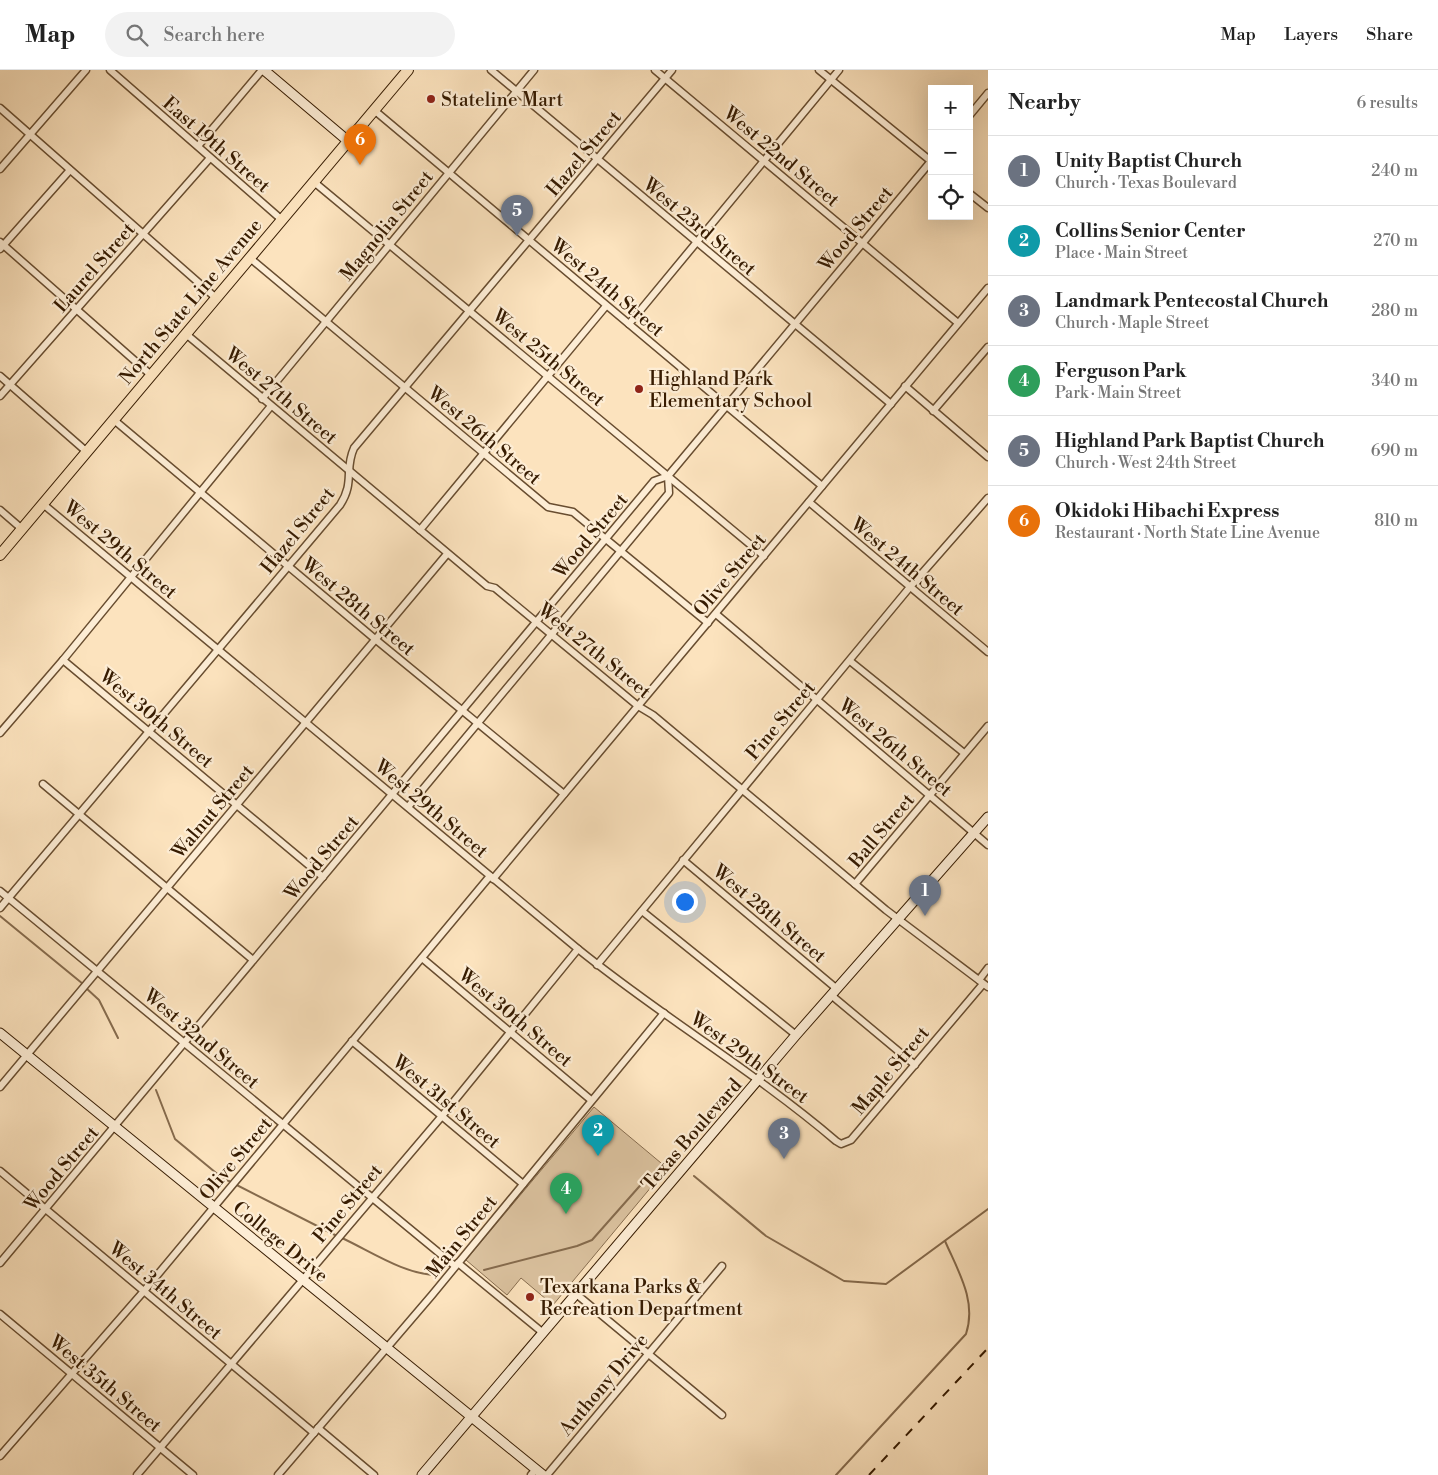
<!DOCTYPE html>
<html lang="en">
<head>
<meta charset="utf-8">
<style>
  body { margin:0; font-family:"Libre Bodoni",serif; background:#f2f2f2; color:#222 }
  .controls { position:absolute; right:15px; top:15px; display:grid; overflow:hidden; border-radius:0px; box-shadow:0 5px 20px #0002 }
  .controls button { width:45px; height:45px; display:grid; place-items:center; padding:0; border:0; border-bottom:1px solid #e0e0e0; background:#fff; color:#222; font:25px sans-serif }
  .you { position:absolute; left:684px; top:831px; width:18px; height:18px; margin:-12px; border:4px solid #fff; border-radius:50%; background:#1a73e8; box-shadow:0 0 0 8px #1a73e833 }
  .badge { display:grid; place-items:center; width:32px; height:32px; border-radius:50%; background:#8f2418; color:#fff; font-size:16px; font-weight:700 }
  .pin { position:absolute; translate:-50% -41px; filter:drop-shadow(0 1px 2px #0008) }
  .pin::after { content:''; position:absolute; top:26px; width:18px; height:15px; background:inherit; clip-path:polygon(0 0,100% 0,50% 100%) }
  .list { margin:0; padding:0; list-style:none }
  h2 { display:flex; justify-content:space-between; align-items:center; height:65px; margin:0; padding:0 20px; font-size:21px }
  h2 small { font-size:16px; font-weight:400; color:#767676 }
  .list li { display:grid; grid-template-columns:32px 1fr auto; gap:15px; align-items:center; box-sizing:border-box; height:70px; padding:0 20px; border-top:1px solid #e0e0e0 }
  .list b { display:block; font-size:19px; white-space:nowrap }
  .list p { margin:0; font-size:16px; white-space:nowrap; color:#767676 }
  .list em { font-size:16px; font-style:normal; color:#767676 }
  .icon { flex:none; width:28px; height:28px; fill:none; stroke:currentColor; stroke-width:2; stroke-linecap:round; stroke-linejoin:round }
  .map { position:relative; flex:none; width:988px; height:1405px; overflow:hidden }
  header { display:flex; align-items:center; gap:30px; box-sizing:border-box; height:70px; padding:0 25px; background:#fff; border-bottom:1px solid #e0e0e0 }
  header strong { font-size:24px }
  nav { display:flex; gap:28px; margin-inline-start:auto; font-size:18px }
  .search { width:350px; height:45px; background:#f2f2f2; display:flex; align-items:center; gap:12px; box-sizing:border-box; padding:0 18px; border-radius:28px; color:#767676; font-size:19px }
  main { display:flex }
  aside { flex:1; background:#fff }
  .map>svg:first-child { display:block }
  .green { fill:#dac19e; stroke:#886e50 }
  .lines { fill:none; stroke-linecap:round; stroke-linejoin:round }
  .stream { stroke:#856a4c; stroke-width:2 }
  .street-casing { stroke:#684d30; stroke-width:9 }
  .secondary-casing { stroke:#361b01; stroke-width:11 }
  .primary-casing { stroke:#361b01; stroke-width:12 }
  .street { stroke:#fdedd5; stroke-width:6 }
  .secondary { stroke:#fdedd5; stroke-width:9 }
  .primary { stroke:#fce3be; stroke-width:10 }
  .rail { stroke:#361b01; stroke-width:2; stroke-dasharray:9 9; stroke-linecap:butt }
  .poi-dot { fill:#8f2418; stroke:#fdedd5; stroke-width:2 }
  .labels { text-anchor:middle; stroke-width:4.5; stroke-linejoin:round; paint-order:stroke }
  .poi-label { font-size:19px; fill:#361b01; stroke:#fdedd5; text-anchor:start }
  .street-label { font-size:19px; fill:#361b01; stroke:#fdedd5 }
</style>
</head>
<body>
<header>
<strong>Map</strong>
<div class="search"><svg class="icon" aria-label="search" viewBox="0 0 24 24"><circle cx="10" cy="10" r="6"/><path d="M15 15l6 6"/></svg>Search here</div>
<nav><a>Map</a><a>Layers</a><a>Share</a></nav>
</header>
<main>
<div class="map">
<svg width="988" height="1405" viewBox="0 0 988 1405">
  <rect width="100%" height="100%" fill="#fce3be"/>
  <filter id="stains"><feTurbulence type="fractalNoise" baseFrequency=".004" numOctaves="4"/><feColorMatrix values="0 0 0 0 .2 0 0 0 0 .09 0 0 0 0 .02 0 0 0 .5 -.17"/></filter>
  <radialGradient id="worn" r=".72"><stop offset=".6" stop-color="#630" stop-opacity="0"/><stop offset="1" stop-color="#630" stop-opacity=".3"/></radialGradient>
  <path class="green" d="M594,1037L667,1098L553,1235L521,1208L507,1225L466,1190Z"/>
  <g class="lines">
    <g class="stream">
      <path d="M0,846L83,914"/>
      <path d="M86,918L99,930L118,968"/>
      <path d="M156,1020L175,1069L221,1107L337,1166"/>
      <path d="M694,1106L766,1166L844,1211L886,1214L988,1139"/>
      <path d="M342,1168C372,1182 405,1205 438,1205"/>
      <path d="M484,1200L577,1176L592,1170L645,1110L653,1107"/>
      <path d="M836,1405L966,1264C977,1231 958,1201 945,1171"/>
    </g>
    <defs>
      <g id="street">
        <path d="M110,0L282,150"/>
        <path d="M491,0L891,334"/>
        <path d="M655,0L958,253"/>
        <path d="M819,0L932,92"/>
        <path d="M0,38L216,228"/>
        <path d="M374,40L822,416"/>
        <path d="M969,46L988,23"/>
        <path d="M198,76L262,0"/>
        <path d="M0,99L86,0"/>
        <path d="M314,112L764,486"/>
        <path d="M969,123L988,138"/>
        <path d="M0,172L151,305"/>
        <path d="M0,179L70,100"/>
        <path d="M250,188L548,437L573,442L708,553"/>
        <path d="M629,254L839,0"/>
        <path d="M186,264L487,516L495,518L638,636L653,645L886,840L988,917"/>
        <path d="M0,306L87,382"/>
        <path d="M905,316L988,387"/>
        <path d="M0,326L210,88"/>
        <path d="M262,329L534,0"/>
        <path d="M933,341L988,277"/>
        <path d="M114,350L375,569L564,724"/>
        <path d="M809,432L988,582"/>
        <path d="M43,434L578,879C662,947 754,1001 836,1071L841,1074L851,1070L983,914"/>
        <path d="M0,440L22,459"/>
        <path d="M420,460L606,236"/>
        <path d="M716,544L988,775"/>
        <path d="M63,590L323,807"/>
        <path d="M850,591L964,683"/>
        <path d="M0,663L63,590L271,336"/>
        <path d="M43,714L253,890"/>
        <path d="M408,737L669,423L668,406"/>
        <path d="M683,790L837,919"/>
        <path d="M493,809L988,218"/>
        <path d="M855,814L988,656"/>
        <path d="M0,821L455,1196"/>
        <path d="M0,838L340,435C355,412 344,400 354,378L672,0"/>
        <path d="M642,841L796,965"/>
        <path d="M422,888L591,1030"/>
        <path d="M597,895L910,517L988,428"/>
        <path d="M979,910L988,898"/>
        <path d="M831,925L915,995"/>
        <path d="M352,971L523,1114"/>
        <path d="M0,1017L447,484"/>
        <path d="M0,1101L314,1363"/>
        <path d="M0,1193L654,411L668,406L932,90"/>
        <path d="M458,1193L542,1262"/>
        <path d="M575,1223L722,1345"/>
        <path d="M0,1244L193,1405"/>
        <path d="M318,1358L374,1405"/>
        <path d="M0,1386L144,1221L490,806"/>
        <path d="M137,1405L442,1046L578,879"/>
        <path d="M278,1405L432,1225L664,943"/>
        <path d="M531,1405L536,1399"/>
        <path d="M547,1405L722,1196"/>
      </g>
      <g id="secondary">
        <path d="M264,0L348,71"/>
        <path d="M0,963L543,1405"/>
        <path d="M422,1405L796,965L988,747"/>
      </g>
      <path id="primary" d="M0,485L408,0"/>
    </defs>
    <use href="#street" class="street-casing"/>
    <use href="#secondary" class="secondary-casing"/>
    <use href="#primary" class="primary-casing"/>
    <use href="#street" class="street"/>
    <use href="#secondary" class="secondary"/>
    <use href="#primary" class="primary"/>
    <path class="rail" d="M869,1405L988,1278"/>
  </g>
  <g class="poi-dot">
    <circle cx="431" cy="29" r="5"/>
    <circle cx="639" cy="319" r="5"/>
    <circle cx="530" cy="1227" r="5"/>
  </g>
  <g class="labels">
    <g class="poi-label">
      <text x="441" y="36">Stateline Mart</text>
      <text x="649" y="315">Highland Park<tspan x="649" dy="22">Elementary School</tspan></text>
      <text x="540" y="1223">Texarkana Parks &amp;<tspan x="540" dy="22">Recreation Department</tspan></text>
    </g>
    <g class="street-label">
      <text transform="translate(217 74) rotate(41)" y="7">East 19th Street</text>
      <text transform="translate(583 83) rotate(-50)" y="7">Hazel Street</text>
      <text transform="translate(782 86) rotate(40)" y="7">West 22nd Street</text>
      <text transform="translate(386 155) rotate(-51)" y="7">Magnolia Street</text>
      <text transform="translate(700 156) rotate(40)" y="7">West 23rd Street</text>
      <text transform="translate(855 158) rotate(-50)" y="7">Wood Street</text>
      <text transform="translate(94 197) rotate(-49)" y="7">Laurel Street</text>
      <text transform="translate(608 217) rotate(40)" y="7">West 24th Street</text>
      <text transform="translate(190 231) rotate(-50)" y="7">North State Line Avenue</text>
      <text transform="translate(549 287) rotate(40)" y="7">West 25th Street</text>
      <text transform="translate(282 325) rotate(40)" y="7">West 27th Street</text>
      <text transform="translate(485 365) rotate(40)" y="7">West 26th Street</text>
      <text transform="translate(297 460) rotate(-51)" y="7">Hazel Street</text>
      <text transform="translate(590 465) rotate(-50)" y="7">Wood Street</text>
      <text transform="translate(121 479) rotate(40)" y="7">West 29th Street</text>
      <text transform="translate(908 496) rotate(40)" y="7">West 24th Street</text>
      <text transform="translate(729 504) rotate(-50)" y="7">Olive Street</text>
      <text transform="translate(359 536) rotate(40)" y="7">West 28th Street</text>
      <text transform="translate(595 580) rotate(39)" y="7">West 27th Street</text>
      <text transform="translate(157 648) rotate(40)" y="7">West 30th Street</text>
      <text transform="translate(780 650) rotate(-50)" y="7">Pine Street</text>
      <text transform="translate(896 677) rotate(40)" y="7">West 26th Street</text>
      <text transform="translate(432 738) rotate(40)" y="7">West 29th Street</text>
      <text transform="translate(212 741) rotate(-50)" y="7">Walnut Street</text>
      <text transform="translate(881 760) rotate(-50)" y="7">Ball Street</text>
      <text transform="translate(321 787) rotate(-50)" y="7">Wood Street</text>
      <text transform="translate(770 843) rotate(40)" y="7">West 28th Street</text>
      <text transform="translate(516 947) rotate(40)" y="7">West 30th Street</text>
      <text transform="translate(202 968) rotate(40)" y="7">West 32nd Street</text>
      <text transform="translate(750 987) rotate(36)" y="7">West 29th Street</text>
      <text transform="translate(890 1000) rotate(-50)" y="7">Maple Street</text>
      <text transform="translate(447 1031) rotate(40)" y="7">West 31st Street</text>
      <text transform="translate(691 1064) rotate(-49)" y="7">Texas Boulevard</text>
      <text transform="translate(235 1088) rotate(-50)" y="7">Olive Street</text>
      <text transform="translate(61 1098) rotate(-50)" y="7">Wood Street</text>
      <text transform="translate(347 1133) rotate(-50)" y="7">Pine Street</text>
      <text transform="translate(461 1166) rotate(-51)" y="7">Main Street</text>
      <text transform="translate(281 1171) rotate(39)" y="7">College Drive</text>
      <text transform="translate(166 1220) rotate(40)" y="7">West 34th Street</text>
      <text transform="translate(106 1313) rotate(40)" y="7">West 35th Street</text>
      <text transform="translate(603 1314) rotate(-50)" y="7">Anthony Drive</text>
    </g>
  </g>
  <rect width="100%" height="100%" filter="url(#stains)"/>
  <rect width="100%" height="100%" fill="url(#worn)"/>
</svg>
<div class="controls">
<button>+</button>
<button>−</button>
<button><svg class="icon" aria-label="locate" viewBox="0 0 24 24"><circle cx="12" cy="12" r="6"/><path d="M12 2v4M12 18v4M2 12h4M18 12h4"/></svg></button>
</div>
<div class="you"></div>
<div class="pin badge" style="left:925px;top:846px;background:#6b7280">1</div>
<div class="pin badge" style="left:598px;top:1086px;background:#0f9aa8">2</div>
<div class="pin badge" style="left:784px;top:1089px;background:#6b7280">3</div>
<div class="pin badge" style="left:566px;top:1144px;background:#2e9e5b">4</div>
<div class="pin badge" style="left:517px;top:166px;background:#6b7280">5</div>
<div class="pin badge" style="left:360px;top:95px;background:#e8710a">6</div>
</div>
<aside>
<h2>Nearby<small>6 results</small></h2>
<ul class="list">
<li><span class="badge" style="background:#6b7280">1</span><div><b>Unity Baptist Church</b><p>Church · Texas Boulevard</p></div><em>240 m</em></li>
<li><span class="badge" style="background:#0f9aa8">2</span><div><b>Collins Senior Center</b><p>Place · Main Street</p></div><em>270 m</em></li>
<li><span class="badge" style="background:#6b7280">3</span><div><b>Landmark Pentecostal Church</b><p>Church · Maple Street</p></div><em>280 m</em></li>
<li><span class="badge" style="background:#2e9e5b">4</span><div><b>Ferguson Park</b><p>Park · Main Street</p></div><em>340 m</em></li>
<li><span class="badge" style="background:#6b7280">5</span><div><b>Highland Park Baptist Church</b><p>Church · West 24th Street</p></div><em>690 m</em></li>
<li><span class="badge" style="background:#e8710a">6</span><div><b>Okidoki Hibachi Express</b><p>Restaurant · North State Line Avenue</p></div><em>810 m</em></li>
</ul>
</aside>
</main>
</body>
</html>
